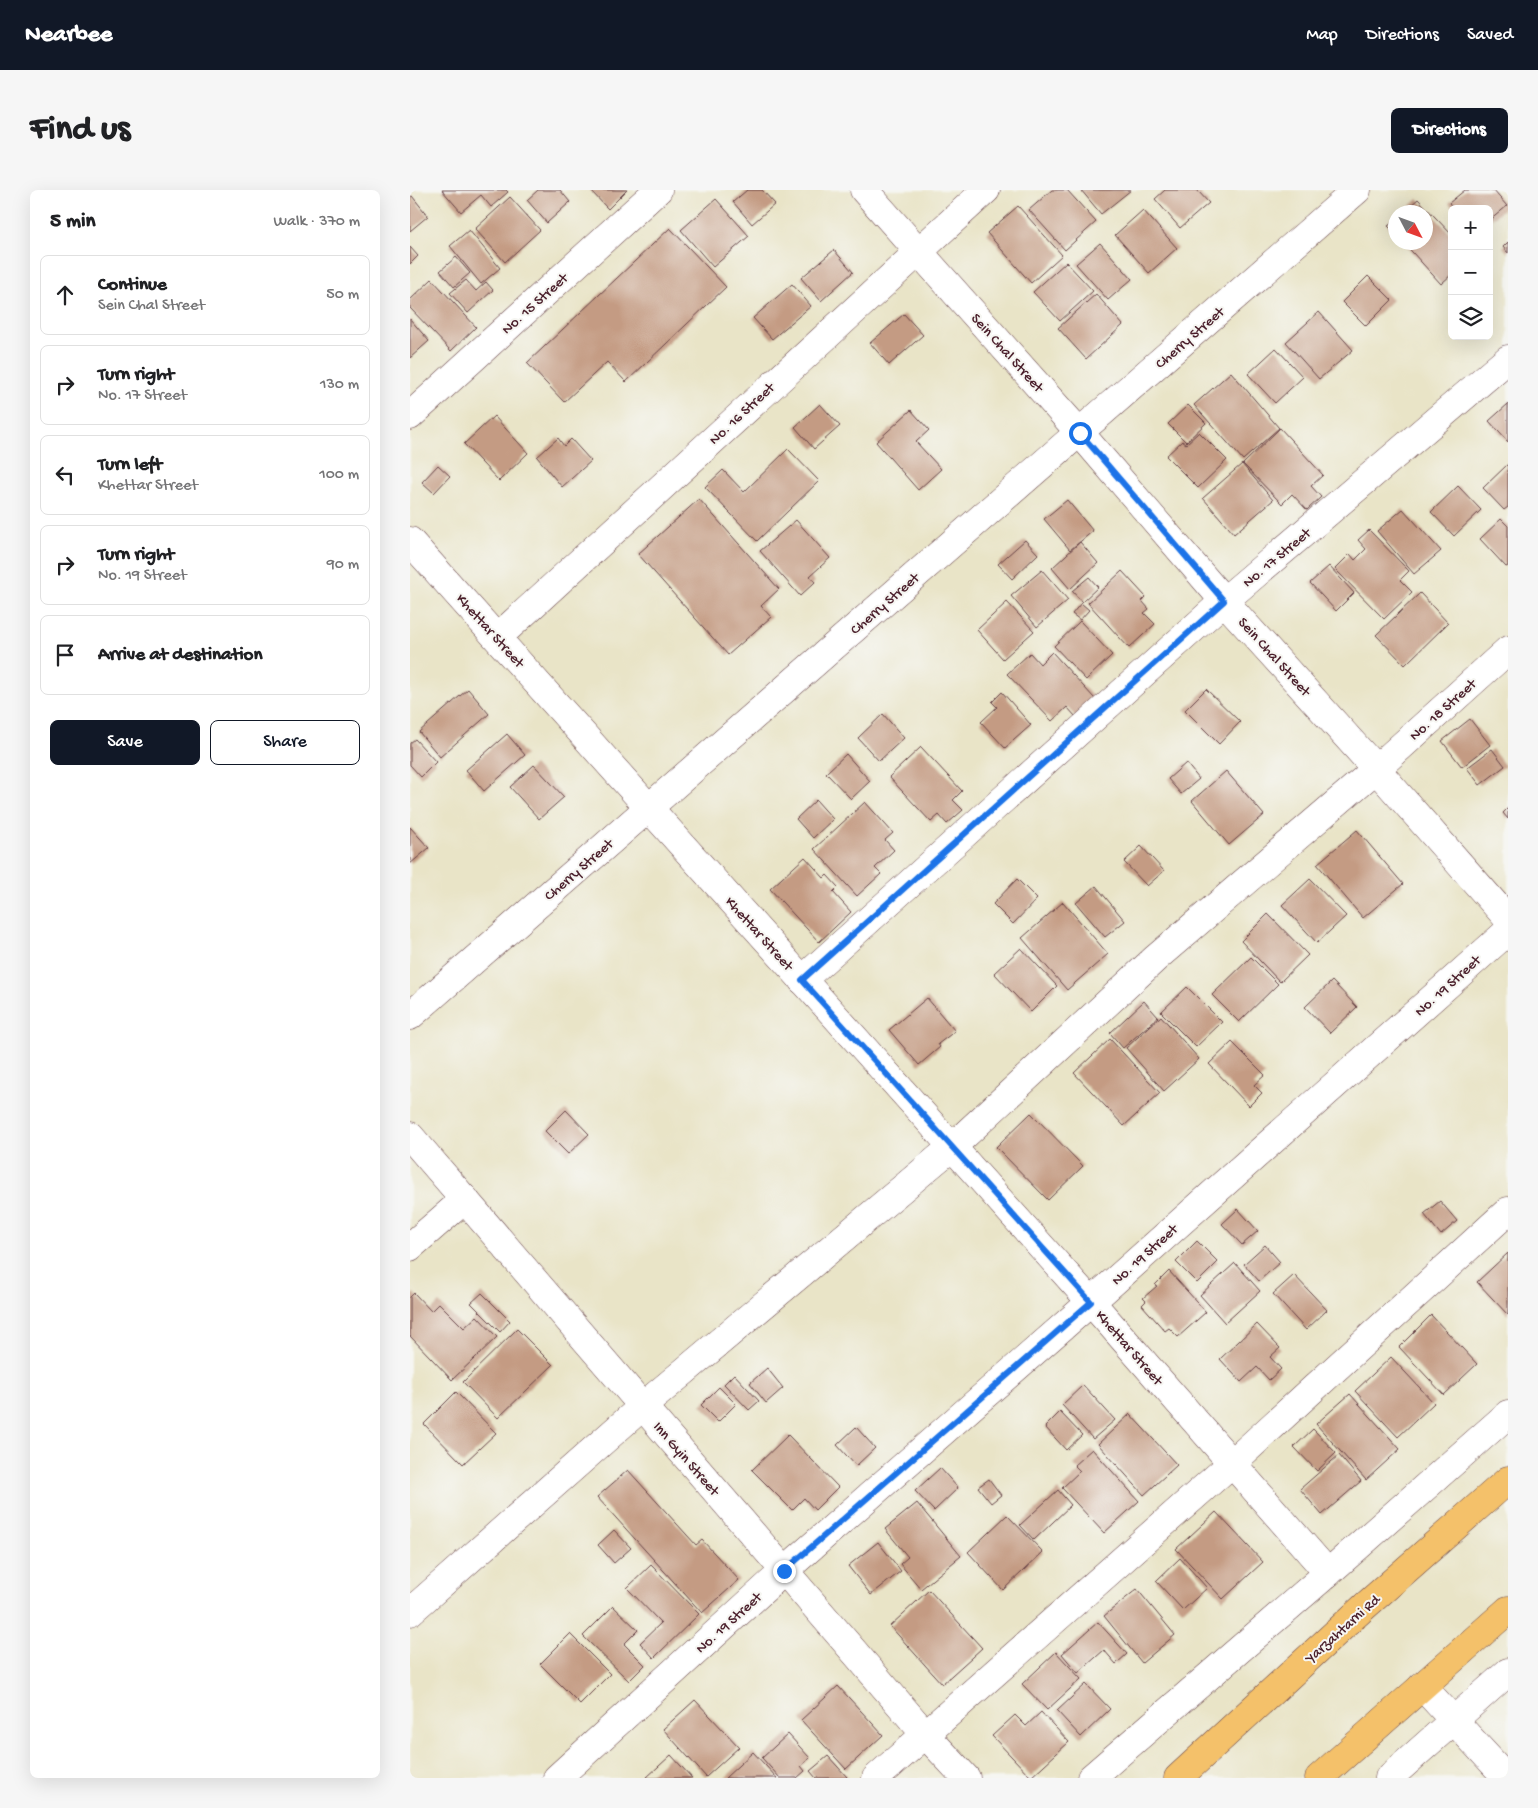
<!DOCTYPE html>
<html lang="en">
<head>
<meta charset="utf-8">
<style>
  body { margin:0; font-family:"Gochi Hand",sans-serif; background:#f6f6f6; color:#202124 }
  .controls { position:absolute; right:15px; top:15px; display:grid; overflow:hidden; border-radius:8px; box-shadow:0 5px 20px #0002 }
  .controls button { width:45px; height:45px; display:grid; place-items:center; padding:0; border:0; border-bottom:1px solid #e0e0e0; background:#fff; color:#202124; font:25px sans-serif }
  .compass { position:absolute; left:978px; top:15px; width:45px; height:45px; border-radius:50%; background:#fff; box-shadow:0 5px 20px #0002; rotate:131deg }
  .stop { position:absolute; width:15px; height:15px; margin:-11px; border:4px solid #1a73e8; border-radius:50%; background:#fff }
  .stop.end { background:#1a73e8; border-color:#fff; box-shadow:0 1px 5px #0008 }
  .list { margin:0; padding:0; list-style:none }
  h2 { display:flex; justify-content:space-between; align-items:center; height:65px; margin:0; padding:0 20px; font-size:21px }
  h2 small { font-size:16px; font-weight:400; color:#757577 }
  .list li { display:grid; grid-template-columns:32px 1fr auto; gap:15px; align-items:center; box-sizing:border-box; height:80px; margin:0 10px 10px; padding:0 10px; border:1px solid #e0e0e0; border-radius:8px }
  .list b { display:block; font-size:19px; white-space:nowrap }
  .list p { margin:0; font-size:16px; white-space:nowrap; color:#757577 }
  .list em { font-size:16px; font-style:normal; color:#757577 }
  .actions { display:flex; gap:10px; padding:15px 20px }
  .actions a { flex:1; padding:11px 0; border:1px solid #111827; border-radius:8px; text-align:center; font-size:18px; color:#111827 }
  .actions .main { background:#111827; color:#fff }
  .icon { flex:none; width:28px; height:28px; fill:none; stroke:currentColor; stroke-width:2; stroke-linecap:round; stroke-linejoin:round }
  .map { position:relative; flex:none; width:1098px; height:1588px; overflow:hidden; border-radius:8px }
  header { display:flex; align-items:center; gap:30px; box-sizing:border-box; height:70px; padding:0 25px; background:#111827; color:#fff }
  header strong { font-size:24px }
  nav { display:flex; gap:28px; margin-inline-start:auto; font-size:18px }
  .intro { display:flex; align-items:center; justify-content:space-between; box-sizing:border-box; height:120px; padding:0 30px }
  h1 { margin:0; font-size:35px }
  .button { padding:12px 22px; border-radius:8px; background:#111827; color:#fff; font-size:18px; font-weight:700 }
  main { display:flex; gap:30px; padding:0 30px }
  aside { flex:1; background:#fff; border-radius:8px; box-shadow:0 5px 20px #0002 }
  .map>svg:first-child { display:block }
  .building { fill:#c49b83 }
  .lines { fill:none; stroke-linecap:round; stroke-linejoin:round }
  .street-casing { stroke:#623d42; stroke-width:29 }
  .primary-casing { stroke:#623d42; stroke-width:29 }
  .street { stroke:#fff; stroke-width:28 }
  .primary { stroke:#f4c16a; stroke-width:28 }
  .route { stroke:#1a73e8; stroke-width:6 }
  .labels { text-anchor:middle; stroke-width:4; stroke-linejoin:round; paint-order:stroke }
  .street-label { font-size:15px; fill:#4a1f2b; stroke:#f6f6f2 }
</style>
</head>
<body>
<header>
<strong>Nearbee</strong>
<nav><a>Map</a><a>Directions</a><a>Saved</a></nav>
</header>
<div class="intro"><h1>Find us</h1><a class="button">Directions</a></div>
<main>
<aside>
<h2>5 min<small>Walk · 370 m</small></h2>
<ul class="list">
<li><svg class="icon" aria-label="ahead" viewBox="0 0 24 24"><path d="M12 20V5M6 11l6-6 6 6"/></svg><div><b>Continue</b><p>Sein Chal Street</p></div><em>50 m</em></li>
<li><svg class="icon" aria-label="right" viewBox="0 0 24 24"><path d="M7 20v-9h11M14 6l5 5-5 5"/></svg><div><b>Turn right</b><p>No. 17 Street</p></div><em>130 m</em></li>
<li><svg class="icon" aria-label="left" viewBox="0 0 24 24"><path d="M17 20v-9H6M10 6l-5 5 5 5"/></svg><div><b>Turn left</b><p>Khettar Street</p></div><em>100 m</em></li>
<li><svg class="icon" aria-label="right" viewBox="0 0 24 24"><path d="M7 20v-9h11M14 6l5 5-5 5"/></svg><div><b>Turn right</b><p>No. 19 Street</p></div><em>90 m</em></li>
<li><svg class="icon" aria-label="arrive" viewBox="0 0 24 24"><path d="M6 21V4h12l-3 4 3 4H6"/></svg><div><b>Arrive at destination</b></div></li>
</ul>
<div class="actions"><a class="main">Save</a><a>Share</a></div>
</aside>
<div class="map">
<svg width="1098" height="1588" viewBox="0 0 1098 1588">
  <rect width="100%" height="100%" fill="#f6f6f2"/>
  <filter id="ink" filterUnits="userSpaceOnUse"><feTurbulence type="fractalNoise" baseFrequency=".02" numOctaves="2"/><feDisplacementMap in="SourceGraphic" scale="10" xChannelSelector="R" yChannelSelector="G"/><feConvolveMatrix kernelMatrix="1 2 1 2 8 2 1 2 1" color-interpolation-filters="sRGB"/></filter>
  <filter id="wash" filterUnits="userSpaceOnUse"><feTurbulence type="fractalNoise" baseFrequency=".0096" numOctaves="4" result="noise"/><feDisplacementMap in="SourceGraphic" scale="20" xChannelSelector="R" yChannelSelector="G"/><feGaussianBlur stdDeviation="1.12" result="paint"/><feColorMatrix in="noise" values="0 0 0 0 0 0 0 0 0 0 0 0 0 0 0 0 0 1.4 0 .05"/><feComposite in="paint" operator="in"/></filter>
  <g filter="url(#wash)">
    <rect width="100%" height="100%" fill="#e9e4c7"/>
    <g id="blocks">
      <g class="building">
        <path d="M32,0H96L98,2L81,17L71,5L51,22Z"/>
        <path d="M128,0H150L160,12L137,33L117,10Z"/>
        <path d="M180,0H217L198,19Z"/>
        <path d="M337,0H352L365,14L342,34L323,12Z"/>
        <path d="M642,0H657L686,32L655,60L619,20Z"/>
        <path d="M671,0H721L691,24Z"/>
        <path d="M755,0H787L799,13L770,38L745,9Z"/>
        <path d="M1055,0H1083L1097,16L1079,31V19H1044L1039,13Z"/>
        <path d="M2,6L18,26L0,41V7Z"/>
        <path d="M100,7L130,40L95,72L65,39Z"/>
        <path d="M306,9L339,46L303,77L271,40Z"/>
        <path d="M1008,9L1042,45V84L1031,94L993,52H1016V22H993Z"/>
        <path d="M608,16L652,65L621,93L577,43Z"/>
        <path d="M733,20L767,58L739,83L705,45Z"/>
        <path d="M986,30V44L978,36Z"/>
        <path d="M260,38L316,97L216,192L197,172L154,212L117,173Z"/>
        <path d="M59,40L90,78L71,94L40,56Z"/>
        <path d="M1098,52V63L1093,57Z"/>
        <path d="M690,53L722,89L698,110L666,74Z"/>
        <path d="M0,57L8,66L0,74Z"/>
        <path d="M424,60L443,82L411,111L391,88Z"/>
        <path d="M46,67L60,83L44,97L30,81Z"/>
        <path d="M656,72L683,101L650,131L623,102Z"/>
        <path d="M958,86L982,110L956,136L932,112Z"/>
        <path d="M22,89L66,137L41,161L0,118V110Z"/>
        <path d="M56,90L66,101L76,92L83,100L58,123L40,103Z"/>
        <path d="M382,94L401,116L362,149L343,128Z"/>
        <path d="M686,104L713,135L676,169L648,138Z"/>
        <path d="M909,122L943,160L909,189L876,152Z"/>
        <path d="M494,124L513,145L479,175L460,153Z"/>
        <path d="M0,129L19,151L0,168Z"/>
        <path d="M866,158L893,187L865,213L838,184Z"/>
        <path d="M821,182L869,238L833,270L784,215Z"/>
        <path d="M410,214L430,236L404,259L385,237Z"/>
        <path d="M1098,214V252L1079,231Z"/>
        <path d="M778,215L796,233L776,252L758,234Z"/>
        <path d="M501,220L519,240L506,252L531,279L508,300L466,252Z"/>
        <path d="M84,226L118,263L89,291L54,254Z"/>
        <path d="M870,238L913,285L901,296L911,307L897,320L882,304L872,314L833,274Z"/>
        <path d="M789,242L817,270L788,298L756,266L772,251L776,254Z"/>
        <path d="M148,248L154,256L161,249L181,271L152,297L127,267Z"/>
        <path d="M378,259L409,291L347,351L295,297L313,280L334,302Z"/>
        <path d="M832,274L863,310L824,344L793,308Z"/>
        <path d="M1098,274V317L1094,320L1073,298Z"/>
        <path d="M28,275L40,286L24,303L12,292Z"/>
        <path d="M1048,296L1071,320L1044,346L1021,322Z"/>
        <path d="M289,309L369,399L351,416L361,427L318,465L228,364Z"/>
        <path d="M657,310L683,341L660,360L634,329Z"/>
        <path d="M993,319L1031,361L1004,384L967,341Z"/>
        <path d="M1091,329L1098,336V376L1096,377L1070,349Z"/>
        <path d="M386,330L420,368L400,386L405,392L390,406L350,361Z"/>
        <path d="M959,340L999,381L990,390L1002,402L974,429L925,379L940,364L945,370L956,359L948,350Z"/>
        <path d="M615,350L628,364L602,389L588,374Z"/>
        <path d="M670,352L688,373L660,399L642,378Z"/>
        <path d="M919,376L944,403L926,421L900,393Z"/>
        <path d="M632,380L658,410L627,437L601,406Z"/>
        <path d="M712,381L736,407L732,411L739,419L734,423L745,434L719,458L678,413Z"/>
        <path d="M679,387L688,397L672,412L662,401Z"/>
        <path d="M1010,403L1038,433L995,475L966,445Z"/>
        <path d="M597,412L624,441L593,469L567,440Z"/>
        <path d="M671,413L679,420L670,430L662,424Z"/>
        <path d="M670,431L702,465L676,490L644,456Z"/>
        <path d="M642,462L685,509L666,527L657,517L642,531L597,484L620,463L630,474Z"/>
        <path d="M58,499L79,524L30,567L9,542Z"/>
        <path d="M796,499L830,532L809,554L775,520Z"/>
        <path d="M592,502L621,535L595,558L571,532L587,517L582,512Z"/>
        <path d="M473,524L494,548L469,571L448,548Z"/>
        <path d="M1060,529L1080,555L1052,577L1032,551Z"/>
        <path d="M97,544L115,565L74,601L56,580Z"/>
        <path d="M5,549L26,572L11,587L0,575V553Z"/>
        <path d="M511,557L552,601L543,610L553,620L537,634L529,625L521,632L479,587Z"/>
        <path d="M1082,559L1095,576L1070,595L1057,578Z"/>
        <path d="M436,564L460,591L441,609L416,583Z"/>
        <path d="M776,573L789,589L771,604L758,589Z"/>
        <path d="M124,575L154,607L129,629L100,597Z"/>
        <path d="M816,581L854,625L819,655L782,611Z"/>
        <path d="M406,610L423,629L403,648L386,629Z"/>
        <path d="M455,612L483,643L475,650L484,660L465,678L471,684L447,706L404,659Z"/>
        <path d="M1098,618V629L1093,623Z"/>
        <path d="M0,637L19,658L0,674Z"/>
        <path d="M947,640L993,694L953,728L907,674Z"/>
        <path d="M731,656L754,681L737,696L714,672Z"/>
        <path d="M395,667L414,688L417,685L428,697L423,702L441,722L409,752L360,699Z"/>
        <path d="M607,689L627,709L603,734L583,714Z"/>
        <path d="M900,689L936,726L907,753L872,715Z"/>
        <path d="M686,696L715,731L695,747L666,713Z"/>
        <path d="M653,712L698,764L657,800L612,748Z"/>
        <path d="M858,724L898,765L870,792L831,751Z"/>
        <path d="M611,758L647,796L621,822L584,783Z"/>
        <path d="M841,767L868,794L829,832L802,805Z"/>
        <path d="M922,791L947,817L920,843L895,817Z"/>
        <path d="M777,797L812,832L786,857L751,822Z"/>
        <path d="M517,808L545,841L528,854L530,857L509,875L479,840Z"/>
        <path d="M734,811L748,827L713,858L700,843Z"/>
        <path d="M751,826L789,869L754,901L716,858Z"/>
        <path d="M700,849L750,903L714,936L664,883Z"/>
        <path d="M822,852L855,885L844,895L852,903L839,916L799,874Z"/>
        <path d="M156,920L179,944L158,964L135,941Z"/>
        <path d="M621,923L673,976L638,1010L586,957Z"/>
        <path d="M1030,1011L1047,1031L1031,1045L1014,1024Z"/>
        <path d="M828,1019L848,1041L832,1055L812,1034Z"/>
        <path d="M787,1051L808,1072L787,1093L766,1072Z"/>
        <path d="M855,1055L870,1072L849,1091L834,1074Z"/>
        <path d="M1098,1063V1125L1067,1092Z"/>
        <path d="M825,1073L850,1101L815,1133L790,1105Z"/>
        <path d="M759,1081L796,1122L768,1147L759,1138L755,1141L732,1115L736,1111L733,1108L747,1096L745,1095Z"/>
        <path d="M884,1085L917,1120L896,1140L863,1104Z"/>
        <path d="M4,1103L21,1121L29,1113L54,1138L67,1126L87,1147L42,1190L0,1146V1107Z"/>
        <path d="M72,1103L100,1131L90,1142L61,1113Z"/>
        <path d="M1021,1125L1067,1174L1034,1205L989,1157Z"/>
        <path d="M847,1134L870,1158L860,1167L871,1179L859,1190L847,1177L831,1192L810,1169Z"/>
        <path d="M107,1139L143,1175L88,1228L53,1192Z"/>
        <path d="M981,1167L1024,1213L988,1247L945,1201Z"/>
        <path d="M357,1178L373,1198L356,1213L340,1193Z"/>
        <path d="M324,1184L349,1211L339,1220L314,1194Z"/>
        <path d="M673,1195L705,1230L683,1249L652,1215Z"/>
        <path d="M309,1197L326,1214L308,1232L291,1215Z"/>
        <path d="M46,1202L86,1243L53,1274L14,1234Z"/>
        <path d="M940,1204L990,1259L956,1290L906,1234Z"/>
        <path d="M650,1222L672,1245L656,1260L635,1237Z"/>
        <path d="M720,1224L767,1275L734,1305L688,1254Z"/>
        <path d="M446,1237L465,1258L446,1276L427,1255Z"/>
        <path d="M903,1239L926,1263L907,1281L884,1257Z"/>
        <path d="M378,1245L428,1297L405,1320L394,1308L382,1320L342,1280Z"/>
        <path d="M682,1259L729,1311L694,1343L652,1298L670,1281L664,1275Z"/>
        <path d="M929,1265L951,1291L912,1325L890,1299Z"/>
        <path d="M530,1278L548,1298L524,1321L505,1301Z"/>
        <path d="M218,1280L286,1355L292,1350L329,1390L292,1423L187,1307Z"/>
        <path d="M579,1289L591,1305L581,1313L568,1297Z"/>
        <path d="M648,1300L661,1315L624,1350L610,1335Z"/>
        <path d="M507,1313L551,1366L511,1399L490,1374L498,1367L475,1339Z"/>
        <path d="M806,1322L853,1372L813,1409L766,1359Z"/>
        <path d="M597,1325L633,1362L593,1400L558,1362Z"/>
        <path d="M204,1340L221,1358L204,1373L188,1355Z"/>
        <path d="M468,1352L491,1381L461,1405L438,1376Z"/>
        <path d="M770,1368L797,1398L773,1420L746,1391Z"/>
        <path d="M241,1375L289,1424L244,1468L230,1453L251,1433L217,1398Z"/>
        <path d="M727,1399L765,1445L732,1473L694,1426Z"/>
        <path d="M519,1400L572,1458L532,1494L480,1436Z"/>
        <path d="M203,1416L228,1440L214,1454L235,1475L219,1491L173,1446Z"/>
        <path d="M688,1432L717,1464L706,1474L694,1460L668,1483L652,1464Z"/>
        <path d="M160,1444L200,1484L170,1514L130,1474Z"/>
        <path d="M646,1462L671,1489L637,1520L612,1494Z"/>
        <path d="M676,1494L700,1519L671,1547L647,1521Z"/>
        <path d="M428,1496L473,1545L436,1579L391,1530Z"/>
        <path d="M285,1510L329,1557L296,1587L253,1539Z"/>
        <path d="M631,1522L659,1552L621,1587L582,1546L605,1525L616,1536Z"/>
        <path d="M378,1544L400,1568L391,1576L395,1581L387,1588H370L352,1568Z"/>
        <path d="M343,1562L367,1588H315Z"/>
        <path d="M261,1565L282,1588H236Z"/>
        <path d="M418,1566L437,1587L436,1588H406L400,1581Z"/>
      </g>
    </g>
  </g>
  <g filter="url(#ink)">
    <use href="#blocks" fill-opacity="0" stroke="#623d42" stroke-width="1"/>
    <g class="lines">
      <defs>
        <g id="street">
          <path d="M454,0L670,243L814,411L966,579L1098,729"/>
          <path d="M0,226L248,0"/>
          <path d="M0,351L681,1112L918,1383"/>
          <path d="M88,447L576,0"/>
          <path d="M392,790L814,411L1098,169"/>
          <path d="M0,826L947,0"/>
          <path d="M0,946L515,1544L556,1588"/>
          <path d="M0,1057L55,1009"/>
          <path d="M0,1422L233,1216L542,957L746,768L966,579L1098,460"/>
          <path d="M1012,1496L1097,1588"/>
          <path d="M147,1588L374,1381L681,1112L1098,741"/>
          <path d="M466,1588L821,1274L1098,1021"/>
          <path d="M681,1588L918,1383L1098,1224"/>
          <path d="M979,1588L1098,1482"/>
        </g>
        <g id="primary">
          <path d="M768,1588L954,1417L1098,1290"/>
          <path d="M909,1588L1098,1420"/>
        </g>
      </defs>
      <use href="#street" class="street-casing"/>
      <use href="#primary" class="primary-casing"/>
      <use href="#street" class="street"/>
      <use href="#primary" class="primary"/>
    </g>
  </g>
  <g class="lines" filter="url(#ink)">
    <path class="route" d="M374,1381L681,1112L392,790L814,411L670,243"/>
  </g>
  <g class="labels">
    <g class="street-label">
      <text transform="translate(124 113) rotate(-42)" y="5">No. 15 Street</text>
      <text transform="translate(779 147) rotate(-41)" y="5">Cherry Street</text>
      <text transform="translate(598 162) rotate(48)" y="5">Sein Chal Street</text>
      <text transform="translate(331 223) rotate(-43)" y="5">No. 16 Street</text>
      <text transform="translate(866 367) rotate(-40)" y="5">No. 17 Street</text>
      <text transform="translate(474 413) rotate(-41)" y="5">Cherry Street</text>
      <text transform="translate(81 440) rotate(48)" y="5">Khettar Street</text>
      <text transform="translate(865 466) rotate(48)" y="5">Sein Chal Street</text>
      <text transform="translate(1032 519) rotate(-42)" y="5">No. 18 Street</text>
      <text transform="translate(168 679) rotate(-41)" y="5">Cherry Street</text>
      <text transform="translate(350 743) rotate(48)" y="5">Khettar Street</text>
      <text transform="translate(1037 795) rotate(-42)" y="5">No. 19 Street</text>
      <text transform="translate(734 1064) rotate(-42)" y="5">No. 19 Street</text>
      <text transform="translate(720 1157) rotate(49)" y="5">Khettar Street</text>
      <text transform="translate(277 1268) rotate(49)" y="5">Inn Gyin Street</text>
      <text transform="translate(318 1432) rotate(-42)" y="5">No. 19 Street</text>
      <text transform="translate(932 1438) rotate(-42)" y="5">Yarzahtarni Rd</text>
    </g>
  </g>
</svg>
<div class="controls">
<button>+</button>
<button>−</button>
<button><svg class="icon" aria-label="layers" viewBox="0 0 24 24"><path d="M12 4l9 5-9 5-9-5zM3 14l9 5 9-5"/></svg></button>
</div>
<svg class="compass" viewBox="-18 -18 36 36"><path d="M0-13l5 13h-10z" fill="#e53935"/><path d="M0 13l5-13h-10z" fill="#757577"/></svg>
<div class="stop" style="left:670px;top:243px"></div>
<div class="stop end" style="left:374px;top:1381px"></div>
</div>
</main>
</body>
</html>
